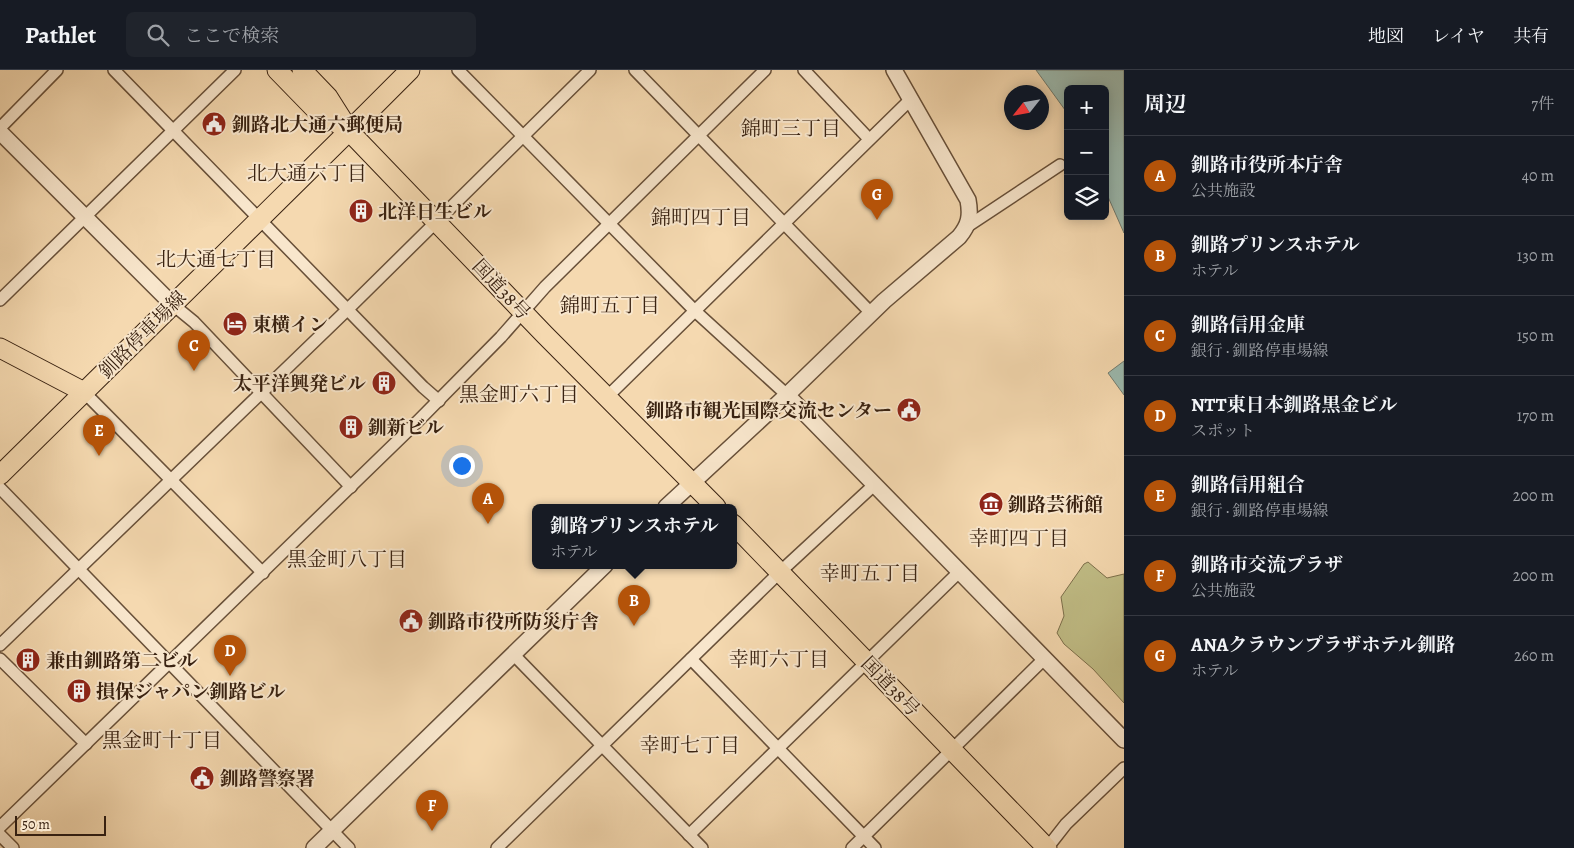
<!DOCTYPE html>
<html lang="ja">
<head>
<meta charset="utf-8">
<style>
  body { margin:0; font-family:Alegreya,"Noto Serif JP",serif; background:#20242c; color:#f1f3f6 }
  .controls { position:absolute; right:15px; top:15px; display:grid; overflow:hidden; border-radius:8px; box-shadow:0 2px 12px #0003 }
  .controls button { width:45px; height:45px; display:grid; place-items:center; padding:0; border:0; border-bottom:1px solid #363941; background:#171b24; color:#f1f3f6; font:25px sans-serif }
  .compass { position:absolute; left:1004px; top:15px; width:45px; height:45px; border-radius:50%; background:#171b24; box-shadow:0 2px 12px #0003; rotate:239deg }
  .scale { position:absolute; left:15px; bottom:12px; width:91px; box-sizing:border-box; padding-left:5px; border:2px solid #392211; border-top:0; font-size:14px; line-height:18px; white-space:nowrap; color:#392211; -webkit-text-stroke:4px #f8e6cc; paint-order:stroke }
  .you { position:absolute; left:461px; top:395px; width:18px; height:18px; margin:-12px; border:4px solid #fff; border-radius:50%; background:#1a73e8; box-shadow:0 0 0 8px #1a73e833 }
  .badge { display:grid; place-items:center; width:32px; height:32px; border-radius:50%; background:#b45309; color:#fff; font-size:16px; font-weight:700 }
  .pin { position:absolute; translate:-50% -41px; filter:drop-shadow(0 1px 2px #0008) }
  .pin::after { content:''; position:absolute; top:26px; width:18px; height:15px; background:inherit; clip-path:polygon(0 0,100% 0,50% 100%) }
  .popup { position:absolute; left:532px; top:434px; width:205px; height:65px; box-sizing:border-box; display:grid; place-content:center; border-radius:8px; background:#171b24; filter:drop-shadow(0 1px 4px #0005); font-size:16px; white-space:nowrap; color:#9ea1a6 }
  .popup b { font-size:19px; color:#f1f3f6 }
  .popup::after { content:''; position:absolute; left:50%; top:100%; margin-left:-10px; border:10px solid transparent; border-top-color:#171b24 }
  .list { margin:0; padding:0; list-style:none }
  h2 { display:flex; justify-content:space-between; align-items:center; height:65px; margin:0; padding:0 20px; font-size:21px }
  h2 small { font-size:16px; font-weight:400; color:#9ea1a6 }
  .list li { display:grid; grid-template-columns:32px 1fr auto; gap:15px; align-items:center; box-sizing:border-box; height:80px; padding:0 20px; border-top:1px solid #363941 }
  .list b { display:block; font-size:19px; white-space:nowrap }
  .list p { margin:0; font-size:16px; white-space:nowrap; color:#9ea1a6 }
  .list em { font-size:16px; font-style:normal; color:#9ea1a6 }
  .icon { flex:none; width:28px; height:28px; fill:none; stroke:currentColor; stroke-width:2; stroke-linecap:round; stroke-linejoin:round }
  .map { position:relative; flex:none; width:1124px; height:778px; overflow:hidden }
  header { display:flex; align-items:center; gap:30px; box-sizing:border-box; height:70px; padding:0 25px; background:#171b24; border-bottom:1px solid #363941 }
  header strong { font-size:24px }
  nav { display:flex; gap:28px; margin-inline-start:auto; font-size:18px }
  .search { width:350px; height:45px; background:#20242c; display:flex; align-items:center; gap:12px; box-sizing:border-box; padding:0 18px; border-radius:8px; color:#9ea1a6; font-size:19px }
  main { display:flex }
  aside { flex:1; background:#171b24 }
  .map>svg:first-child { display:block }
  .green { fill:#c1be87; stroke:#7d704c }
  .water { fill:#9cbaaf; stroke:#747d70 }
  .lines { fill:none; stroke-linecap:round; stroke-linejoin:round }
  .minor-casing { stroke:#685039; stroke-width:14 }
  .tertiary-casing { stroke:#685039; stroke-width:18 }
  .primary-casing { stroke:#392211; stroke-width:21 }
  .trunk-casing { stroke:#392211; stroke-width:21 }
  .minor { stroke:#f8e6cc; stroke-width:11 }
  .tertiary { stroke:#f8e6cc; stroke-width:15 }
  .primary { stroke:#f5d9b0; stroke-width:19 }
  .trunk { stroke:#f5d9b0; stroke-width:19 }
  .labels { text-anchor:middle; stroke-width:4; stroke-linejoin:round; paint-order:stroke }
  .poi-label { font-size:19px; font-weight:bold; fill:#392211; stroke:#f8e6cc; text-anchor:start }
  .street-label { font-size:19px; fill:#392211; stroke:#f8e6cc }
  .neighbourhood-label { font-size:20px; fill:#392211; stroke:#f8e6cc }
</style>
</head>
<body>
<header>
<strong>Pathlet</strong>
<div class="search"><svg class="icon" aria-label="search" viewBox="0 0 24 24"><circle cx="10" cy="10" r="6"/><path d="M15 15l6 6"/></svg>ここで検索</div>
<nav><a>地図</a><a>レイヤ</a><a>共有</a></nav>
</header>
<main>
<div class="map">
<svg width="1124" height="778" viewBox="0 0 1124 778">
  <rect width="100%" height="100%" fill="#f5d9b0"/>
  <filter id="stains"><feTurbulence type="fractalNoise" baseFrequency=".004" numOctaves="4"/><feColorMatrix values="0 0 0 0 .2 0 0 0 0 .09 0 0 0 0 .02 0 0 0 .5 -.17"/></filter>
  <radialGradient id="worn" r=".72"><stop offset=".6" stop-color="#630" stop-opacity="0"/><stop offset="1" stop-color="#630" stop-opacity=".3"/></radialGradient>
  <path class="green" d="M1088,492L1107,508L1124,504V633L1093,599L1064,574L1057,563L1064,546L1061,527L1084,494Z"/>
  <g class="water">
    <path d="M1036,0H1124V163L1105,120V19H1068V44Z"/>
    <path d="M1124,291V325L1108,303Z"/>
  </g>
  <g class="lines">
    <defs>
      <g id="minor">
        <path d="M114,0L423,317L439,331"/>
        <path d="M458,0L695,241L787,325"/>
        <path d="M635,0L872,244"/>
        <path d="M804,0L869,69"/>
        <path d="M0,58L57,0"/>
        <path d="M968,156L1060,95"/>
        <path d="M0,230L235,0"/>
        <path d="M172,234L194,252L351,417"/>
        <path d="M84,322L263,503"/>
        <path d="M608,326L911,29"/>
        <path d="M0,418L349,778"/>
        <path d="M0,575L348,239L590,0"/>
        <path d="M513,584L702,778"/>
        <path d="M0,589L86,674"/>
        <path d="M691,589L875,778"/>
        <path d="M0,757L419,350L501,267L545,217L765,0"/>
        <path d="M0,765L13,778"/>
        <path d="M689,765L959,502"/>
        <path d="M1048,777L1066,754L1124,698"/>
        <path d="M497,778L780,502L874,415"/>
        <path d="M852,778L1044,589"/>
      </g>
      <g id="tertiary">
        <path d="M0,62L172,234"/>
        <path d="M787,325L1124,670"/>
        <path d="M666,437L787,325L884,231L959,167C969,155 971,146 968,130L894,0"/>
        <path d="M314,778L605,495"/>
      </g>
      <g id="primary">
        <path d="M0,278L84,322"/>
        <path d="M0,405L349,61"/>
      </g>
      <g id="trunk">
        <path d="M277,0L315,39L349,61L545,265L716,437"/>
        <path d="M302,0L328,27L347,57"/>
        <path d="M349,61L410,0"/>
        <path d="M733,454L1047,778"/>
      </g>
    </defs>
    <use href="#minor" class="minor-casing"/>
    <use href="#tertiary" class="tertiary-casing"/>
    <use href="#primary" class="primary-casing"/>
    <use href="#trunk" class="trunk-casing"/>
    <use href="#minor" class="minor"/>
    <use href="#tertiary" class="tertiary"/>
    <use href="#primary" class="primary"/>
    <use href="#trunk" class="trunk"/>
  </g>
  <defs>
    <symbol id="civic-disc" viewBox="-11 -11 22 22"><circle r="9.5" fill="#8f2418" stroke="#f8e6cc"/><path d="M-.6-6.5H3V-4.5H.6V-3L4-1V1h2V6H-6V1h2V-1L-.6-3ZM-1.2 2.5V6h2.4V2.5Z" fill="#fff"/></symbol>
    <symbol id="building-disc" viewBox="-11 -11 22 22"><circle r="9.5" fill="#8f2418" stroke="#f8e6cc"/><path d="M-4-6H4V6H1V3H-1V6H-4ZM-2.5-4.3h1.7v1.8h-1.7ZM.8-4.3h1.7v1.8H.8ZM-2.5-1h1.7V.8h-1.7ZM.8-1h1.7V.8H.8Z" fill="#fff"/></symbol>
    <symbol id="hotel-disc" viewBox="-11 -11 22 22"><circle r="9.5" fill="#8f2418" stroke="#f8e6cc"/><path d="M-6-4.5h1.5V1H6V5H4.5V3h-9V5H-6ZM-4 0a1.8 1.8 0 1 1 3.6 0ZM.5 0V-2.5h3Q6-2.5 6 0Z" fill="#fff"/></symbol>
    <symbol id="museum-disc" viewBox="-11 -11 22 22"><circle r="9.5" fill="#8f2418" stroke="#f8e6cc"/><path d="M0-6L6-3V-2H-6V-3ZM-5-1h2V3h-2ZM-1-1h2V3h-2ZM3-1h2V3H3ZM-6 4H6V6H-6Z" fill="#fff"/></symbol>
  </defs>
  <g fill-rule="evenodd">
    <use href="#civic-disc" x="200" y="40" width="28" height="28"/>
    <use href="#building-disc" x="347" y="127" width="28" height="28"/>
    <use href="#hotel-disc" x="221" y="240" width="28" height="28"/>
    <use href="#building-disc" x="370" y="299" width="28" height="28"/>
    <use href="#civic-disc" x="895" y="326" width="28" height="28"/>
    <use href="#building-disc" x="337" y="343" width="28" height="28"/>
    <use href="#museum-disc" x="977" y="420" width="28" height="28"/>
    <use href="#civic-disc" x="397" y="537" width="28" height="28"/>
    <use href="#building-disc" x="14" y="576" width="28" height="28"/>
    <use href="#building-disc" x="65" y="607" width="28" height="28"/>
    <use href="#civic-disc" x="188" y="694" width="28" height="28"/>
  </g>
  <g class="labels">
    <g class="poi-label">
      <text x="232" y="61">釧路北大通六郵便局</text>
      <text x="378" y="148">北洋日生ビル</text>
      <text x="252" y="261">東横イン</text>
      <text x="366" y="320" text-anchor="end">太平洋興発ビル</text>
      <text x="892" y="347" text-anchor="end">釧路市観光国際交流センター</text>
      <text x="368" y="364">釧新ビル</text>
      <text x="1008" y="441">釧路芸術館</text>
      <text x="428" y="558">釧路市役所防災庁舎</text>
      <text x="46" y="597">兼由釧路第二ビル</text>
      <text x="96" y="628">損保ジャパン釧路ビル</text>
      <text x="220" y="715">釧路警察署</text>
    </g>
    <g class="street-label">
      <text transform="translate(502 219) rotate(47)" y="7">国道38号</text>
      <text transform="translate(142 264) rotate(-45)" y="7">釧路停車場線</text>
      <text transform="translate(891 616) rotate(46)" y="7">国道38号</text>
    </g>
    <g class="neighbourhood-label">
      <text x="791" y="65">錦町三丁目</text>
      <text x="307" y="110">北大通六丁目</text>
      <text x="701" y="154">錦町四丁目</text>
      <text x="216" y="196">北大通七丁目</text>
      <text x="610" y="242">錦町五丁目</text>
      <text x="519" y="331">黒金町六丁目</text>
      <text x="1019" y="475">幸町四丁目</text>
      <text x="347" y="496">黒金町八丁目</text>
      <text x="870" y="510">幸町五丁目</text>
      <text x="779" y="596">幸町六丁目</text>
      <text x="162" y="677">黒金町十丁目</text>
      <text x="690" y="682">幸町七丁目</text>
    </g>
  </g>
  <rect width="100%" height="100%" filter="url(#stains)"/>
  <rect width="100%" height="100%" fill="url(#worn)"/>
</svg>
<div class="controls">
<button>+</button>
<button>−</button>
<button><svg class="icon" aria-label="layers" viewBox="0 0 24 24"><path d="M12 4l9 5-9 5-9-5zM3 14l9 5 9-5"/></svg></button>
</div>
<svg class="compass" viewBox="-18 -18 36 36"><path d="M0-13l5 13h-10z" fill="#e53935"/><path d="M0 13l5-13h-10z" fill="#9ea1a6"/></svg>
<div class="scale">50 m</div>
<div class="you"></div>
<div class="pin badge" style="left:488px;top:454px">A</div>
<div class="pin badge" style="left:634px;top:556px">B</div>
<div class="popup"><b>釧路プリンスホテル</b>ホテル</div>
<div class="pin badge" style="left:194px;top:301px">C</div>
<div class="pin badge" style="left:230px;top:606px">D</div>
<div class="pin badge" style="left:99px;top:386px">E</div>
<div class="pin badge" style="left:432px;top:761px">F</div>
<div class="pin badge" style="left:877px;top:150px">G</div>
</div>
<aside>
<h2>周辺<small>7件</small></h2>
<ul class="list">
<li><span class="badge">A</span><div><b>釧路市役所本庁舎</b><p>公共施設</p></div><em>40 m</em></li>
<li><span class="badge">B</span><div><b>釧路プリンスホテル</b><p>ホテル</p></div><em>130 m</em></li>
<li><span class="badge">C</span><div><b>釧路信用金庫</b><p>銀行 · 釧路停車場線</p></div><em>150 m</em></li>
<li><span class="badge">D</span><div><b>NTT東日本釧路黒金ビル</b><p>スポット</p></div><em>170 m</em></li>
<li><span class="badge">E</span><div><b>釧路信用組合</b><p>銀行 · 釧路停車場線</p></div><em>200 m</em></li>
<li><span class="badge">F</span><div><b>釧路市交流プラザ</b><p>公共施設</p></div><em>200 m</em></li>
<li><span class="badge">G</span><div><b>ANAクラウンプラザホテル釧路</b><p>ホテル</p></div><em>260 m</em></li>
</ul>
</aside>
</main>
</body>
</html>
